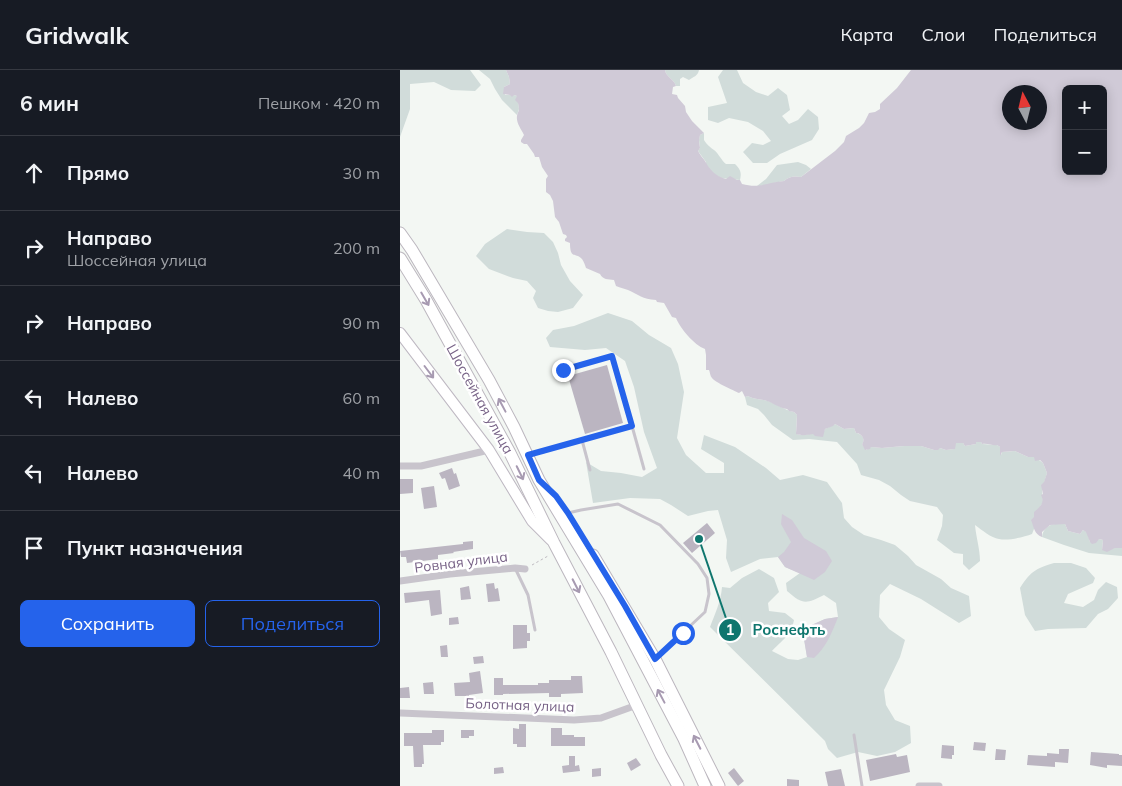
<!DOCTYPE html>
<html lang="ru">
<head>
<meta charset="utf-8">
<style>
  body { margin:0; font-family:Mulish,sans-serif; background:#20242c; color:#f1f3f6 }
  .controls { position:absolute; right:15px; top:15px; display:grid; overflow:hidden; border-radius:8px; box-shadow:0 2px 12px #0003 }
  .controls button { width:45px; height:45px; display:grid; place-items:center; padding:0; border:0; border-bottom:1px solid #363941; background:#171b24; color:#f1f3f6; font:25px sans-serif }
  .compass { position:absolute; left:602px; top:15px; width:45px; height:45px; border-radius:50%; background:#171b24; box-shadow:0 2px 12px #0003; rotate:353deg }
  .stop { position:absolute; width:15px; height:15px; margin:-11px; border:4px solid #2563eb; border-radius:50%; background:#fff }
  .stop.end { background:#2563eb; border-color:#fff; box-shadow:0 1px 5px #0008 }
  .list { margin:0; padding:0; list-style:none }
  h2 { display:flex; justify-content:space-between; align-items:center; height:65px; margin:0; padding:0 20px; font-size:21px }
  h2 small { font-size:16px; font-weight:400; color:#9ea1a6 }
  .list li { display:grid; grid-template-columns:32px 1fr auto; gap:15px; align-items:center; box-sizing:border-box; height:75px; padding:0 20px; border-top:1px solid #363941 }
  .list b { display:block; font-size:19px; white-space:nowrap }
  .list p { margin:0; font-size:16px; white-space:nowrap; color:#9ea1a6 }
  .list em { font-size:16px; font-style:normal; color:#9ea1a6 }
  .actions { display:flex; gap:10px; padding:15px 20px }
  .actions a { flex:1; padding:11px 0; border:1px solid #2563eb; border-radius:8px; text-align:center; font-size:18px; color:#2563eb }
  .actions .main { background:#2563eb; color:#fff }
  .icon { flex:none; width:28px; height:28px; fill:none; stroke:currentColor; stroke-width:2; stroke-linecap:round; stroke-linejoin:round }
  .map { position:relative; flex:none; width:722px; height:716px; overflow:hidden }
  header { display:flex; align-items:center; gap:30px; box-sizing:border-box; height:70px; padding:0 25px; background:#171b24; border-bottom:1px solid #363941 }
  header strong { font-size:24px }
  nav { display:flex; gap:28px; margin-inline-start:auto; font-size:18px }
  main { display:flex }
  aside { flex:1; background:#171b24 }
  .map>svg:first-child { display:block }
  .green { fill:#d1dcda }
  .water { fill:#d0cad7; fill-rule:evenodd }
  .building { fill:#bbb5c1 }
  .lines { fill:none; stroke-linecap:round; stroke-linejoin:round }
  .secondary-casing { stroke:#beb8c2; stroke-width:12 }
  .primary-casing { stroke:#bcb7bf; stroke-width:13 }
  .path { stroke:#bfbbc1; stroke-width:1; stroke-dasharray:2.5 2.5; stroke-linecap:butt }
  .lane { stroke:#c8c4cc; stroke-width:3 }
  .street { stroke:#c8c4cc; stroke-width:7 }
  .secondary { stroke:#fff; stroke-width:10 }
  .primary { stroke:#fff; stroke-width:11 }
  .oneway { stroke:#a79ab1 }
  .route { stroke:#2563eb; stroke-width:6 }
  .labels { text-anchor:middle; stroke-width:5; stroke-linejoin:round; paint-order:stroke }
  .street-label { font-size:14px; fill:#786387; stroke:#fff }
  .leader { fill:none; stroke:#0f766e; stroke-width:2 }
  .callout-dot { fill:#0f766e; stroke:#fff; stroke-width:2 }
  .mark-label { font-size:15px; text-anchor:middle; font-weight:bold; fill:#fff }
  .callout-label { font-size:15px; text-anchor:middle; font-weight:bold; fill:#0f766e; stroke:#fff; stroke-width:5; stroke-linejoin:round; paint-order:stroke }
</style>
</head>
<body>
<header>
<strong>Gridwalk</strong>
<nav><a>Карта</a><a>Слои</a><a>Поделиться</a></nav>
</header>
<main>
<aside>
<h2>6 мин<small>Пешком · 420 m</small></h2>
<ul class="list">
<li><svg class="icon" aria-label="ahead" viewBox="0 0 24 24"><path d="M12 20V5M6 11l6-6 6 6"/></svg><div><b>Прямо</b></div><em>30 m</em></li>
<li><svg class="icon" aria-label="right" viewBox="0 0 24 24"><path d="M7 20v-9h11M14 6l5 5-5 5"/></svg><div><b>Направо</b><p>Шоссейная улица</p></div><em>200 m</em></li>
<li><svg class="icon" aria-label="right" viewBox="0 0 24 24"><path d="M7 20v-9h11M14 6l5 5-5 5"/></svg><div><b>Направо</b></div><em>90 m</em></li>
<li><svg class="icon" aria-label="left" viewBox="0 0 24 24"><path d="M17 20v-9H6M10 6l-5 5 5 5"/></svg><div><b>Налево</b></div><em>60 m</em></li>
<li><svg class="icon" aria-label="left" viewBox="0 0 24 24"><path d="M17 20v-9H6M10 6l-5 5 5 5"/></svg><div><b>Налево</b></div><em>40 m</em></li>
<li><svg class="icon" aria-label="arrive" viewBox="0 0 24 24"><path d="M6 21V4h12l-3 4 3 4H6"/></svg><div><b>Пункт назначения</b></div></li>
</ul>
<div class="actions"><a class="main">Сохранить</a><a>Поделиться</a></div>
</aside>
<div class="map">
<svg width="722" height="716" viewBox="0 0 722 716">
  <rect width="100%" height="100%" fill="#f3f7f3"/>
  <g class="green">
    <path d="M0,0H70L81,15L75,21L51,20L34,12L10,14V39L0,67Z"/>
    <path d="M79,0H106L109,7L110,14L104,17L105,25H114L117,26L119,39L117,45L102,30L95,19L90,9Z"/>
    <path d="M265,0H299C298,6 293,7 289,10L283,7L280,9V16H276C274,9 266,7 265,0Z"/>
    <path d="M323,0H337L343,13L356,22L368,26L378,18L387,25L390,40L382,46L389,54L398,50L408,39L418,47L419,59L412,70L380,84L367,93H353L343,82L352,73L363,75L371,71L363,61L348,52L329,48L318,53L308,50V37L327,33L318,7Z"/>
    <path d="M304,63V70C307,75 310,77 314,80C319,84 321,90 326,94H335C340,99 342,102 340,110L321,108L312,103L306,95V92L298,81L300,78L299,70L300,65Z"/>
    <path d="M398,92L406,95L411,99L401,107C394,106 390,106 384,111C375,112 367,116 357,116L366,109L377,95Z"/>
    <path d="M107,159L127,162L144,163L153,172L158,183L161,195L170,211L183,225L173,238L158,242L148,241L138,238L133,228L136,221L127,211L113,208L89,199L76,186L85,174Z"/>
    <path d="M208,243L232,251L249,265L271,278L278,294L284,322L277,368L286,385L306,403H324V393L301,379L304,365L335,377L366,398L380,410L403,405L427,412L442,433L444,448L452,457L464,465L481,470L495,475L508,486L516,495L541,509L551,518L569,526L571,546L559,553L521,529L490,514L480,525L479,547L489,559L505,570L500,587L484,620L486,635L495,650L510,656L511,673L495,682L477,686L458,682L437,688L428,679L425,671L310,557C315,544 321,531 322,517L330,518L342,508L359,499L374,508L379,522L368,533L369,541L385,543L394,550C391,566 382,570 372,581L388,589L398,590L407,587L404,569L405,558L425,549L438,547L436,533L424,525C406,534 403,535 387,521L386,513L400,503L385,497L378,487L360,489L331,502L326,488L327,470L318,440L308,441L288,446L271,435L260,429L230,428L193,433L186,392L201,401L221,403L242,407L257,398L244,362L234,317L225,291L206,278L185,280L150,277L146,268L153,260L174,256Z"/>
    <path d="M348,326C353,329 358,329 364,330C375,332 383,340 394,342L397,345L396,361L398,365H404L424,361L425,359L435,354L444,359L454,358L456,363C462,364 466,369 462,374L466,380L471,377L482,378L504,376H521L534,380L540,378L546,380L554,379L555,373H563L565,376L576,374V372H581L582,374L597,375L600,377L601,385L602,382L615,381L628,387H635L643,393L647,403L642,420L643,432L634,447V459L632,464C624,467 608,471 599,469C591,468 582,460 575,455C576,467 580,479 580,491L569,500L563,494V484L554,483L537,470L542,456L543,445L537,437L510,431L501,425L490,416L479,410L461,405L457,394L437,372L409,369L393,370L372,355L364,345L358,339L347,335L345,327Z"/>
    <path d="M655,454H665L668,461L680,464L683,460L687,462L690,472L699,469L703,470L702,480L715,478H722V486L689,483L664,475L642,467C643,459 648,455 655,454Z"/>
    <path d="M654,493H671L686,498L695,508L693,513L668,524L664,533L683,537L694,530L698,520L706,512L717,517L718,528L708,539L698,544L686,558L648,559L635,561L625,545L620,518C631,501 635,499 654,493Z"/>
  </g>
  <g class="water">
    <path d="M106,0H265C266,7 274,9 276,16L273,17L272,24L277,25L278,28L285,36L286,42L292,51L304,63L300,65L299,71L300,78L298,81C300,85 303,88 305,91C310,100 315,106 326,109L330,106L337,110H340L342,114C360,119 368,112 384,111C390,106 394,106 401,107L435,81L444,72L446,66L459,58L464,53L469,43L475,42L480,39V34L497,18L511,0H722V478H715L707,482L702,480L703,470L699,469L696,473L692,474L690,472L686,462L683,460L680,464L668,461L665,454L650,455L642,462V467C634,464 634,457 631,450L634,447V442C640,437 645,433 641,425L643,424L641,415L644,412L647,403L643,393L640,390L635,391L634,387H628L615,381L602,382L600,386V377L597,375C593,376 588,373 582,374L581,372H576V374L565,376L563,373H556L555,379L546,380L540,378L538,380H534L521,376H504L482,378L471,377L470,379L465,380L462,374C466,369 461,363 456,363L454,358L444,359L435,354L433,356L425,359L423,367L415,366L413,364C407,365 401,366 396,364L397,345L394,342L389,341L387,339C379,338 372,332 364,330C358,329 353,329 348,326L345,327L342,321L339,323C333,320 316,313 312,308C310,306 310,302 309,300H306V285L305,279C294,275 280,258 276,248L272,247L264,233L257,232L256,230C242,229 239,225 228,220C224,219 219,217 216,216L214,210C208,209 203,210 200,204L186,198C185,195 184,192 182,189C176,182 170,190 170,173L165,171V169L167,167L166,165L163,164L159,152L155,147L153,131L150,125L146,122V109L148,106L142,97L139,87H135L134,84L127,74H124L121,72V70L124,65C121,59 116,53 117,46C117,44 119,41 119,39L118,33L115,30L117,26L114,25L112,27L110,25L103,24L104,17L110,14L109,7ZM666,19H703V101H666ZM640,22V52H610V22Z"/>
    <path d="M382,444L392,450L404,468L426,481L432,491L425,502L414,510L385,497L378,487L384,482L391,472L381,454Z"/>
    <path d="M438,547C432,563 426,577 414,588L407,587L404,569L405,558L425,549Z"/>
  </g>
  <g class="building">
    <path d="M207,295L223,353L185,364L168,306Z"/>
    <path d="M52,398L54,404L56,403L60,416L49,420L45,408L42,409L39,403Z"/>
    <path d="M0,409H13V423L0,424Z"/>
    <path d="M34,416L37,437L24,439L21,418Z"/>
    <path d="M307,453L315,463L292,483L283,473Z"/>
    <path d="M73,471V479L53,482L54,483L38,485V489L7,493L6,487H1L0,481L63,474V472Z"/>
    <path d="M94,513L95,519L98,518L100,531L88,532L86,514Z"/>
    <path d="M69,516L71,529L61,530L60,518Z"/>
    <path d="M40,520L42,544L31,546L29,530L5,533L4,523Z"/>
    <path d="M58,547L59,554L49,555V548Z"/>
    <path d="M113,555H127V563H130V571H127V578L113,579Z"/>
    <path d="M47,575L48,587H41L40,576Z"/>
    <path d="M83,586L84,593L74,594L73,587Z"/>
    <path d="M80,601L83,623L69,625V626H55L54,613L70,612L69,603Z"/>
    <path d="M171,606H182L183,623L161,624V627H149V623L103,624V625H94V608H103V615H138V613H149V610H171Z"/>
    <path d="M33,612L34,624H24L23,613Z"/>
    <path d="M9,617L10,628H0V618Z"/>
    <path d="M119,654H126V677H117V674H113V658L119,659Z"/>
    <path d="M151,658H162V665H174V667H185V676H151Z"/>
    <path d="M32,660H44V672H41V675H23L24,694H22V697H14L13,676H4V663H32Z"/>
    <path d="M61,660H74V666H69V668H61Z"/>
    <path d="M574,672L586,673L585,681L573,680Z"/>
    <path d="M542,675L554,676V685H552V689L541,688Z"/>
    <path d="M596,679L606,680L605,690H595Z"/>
    <path d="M659,679H669L668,693L655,692V697L627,695L628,685L647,686V683L659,684Z"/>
    <path d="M691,682L719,684V685H722V696L707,695V698L690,695Z"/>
    <path d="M496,684L497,687L507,685L510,702L470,711L466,690Z"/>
    <path d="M169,686H175V696L179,695L180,701L163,703L162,696L169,695Z"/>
    <path d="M236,688L241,695L231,701L227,693Z"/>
    <path d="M103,697L104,703L94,704V698Z"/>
    <path d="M201,698V706L192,707V699Z"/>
    <path d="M334,698L344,711L338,716L328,703Z"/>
    <path d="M441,699L445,716H428L425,702Z"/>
    <path d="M387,709L399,710V716H387Z"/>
  </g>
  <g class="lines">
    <defs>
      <path id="secondary" d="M0,263L89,380L132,451L151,470"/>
      <g id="primary">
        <path d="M0,163L12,180L89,310L114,357L139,410L209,526L284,669L305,716"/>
        <path d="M0,188L26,230L110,383L154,473L211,582L261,685L278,716"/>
        <path d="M193,485L255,589L319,716"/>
      </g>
    </defs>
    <use href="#secondary" class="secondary-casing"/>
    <use href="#primary" class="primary-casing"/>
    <path class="path" d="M132,495L148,486"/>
    <g class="lane">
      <path d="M232,356L244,399"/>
      <path d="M182,370L190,400"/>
      <path d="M131,384L232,356L212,286L163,300"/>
      <path d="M168,443L181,440L218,434L260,455L298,494L307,508L309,524L305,542L257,587"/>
      <path d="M115,498L128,525L135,560"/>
      <path d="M454,665L462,716"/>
    </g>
    <g class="street">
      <path d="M0,396H21L89,380"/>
      <path d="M0,511L50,504L115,498L125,499"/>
      <path d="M0,643L174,650L201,648L237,635"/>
      <path d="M519,716H539"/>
    </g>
    <use href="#secondary" class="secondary"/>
    <use href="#primary" class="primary"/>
  </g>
  <defs><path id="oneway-shaft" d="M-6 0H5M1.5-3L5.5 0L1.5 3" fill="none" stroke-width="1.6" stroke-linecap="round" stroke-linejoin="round" transform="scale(1.25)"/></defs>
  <g class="oneway">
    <use href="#oneway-shaft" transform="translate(25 229) rotate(60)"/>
    <use href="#oneway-shaft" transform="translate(29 302) rotate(53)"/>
    <use href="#oneway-shaft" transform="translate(102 335) rotate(-118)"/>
    <use href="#oneway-shaft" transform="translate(120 403) rotate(64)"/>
    <use href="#oneway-shaft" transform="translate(176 516) rotate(63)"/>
    <use href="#oneway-shaft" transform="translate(261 626) rotate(-118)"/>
    <use href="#oneway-shaft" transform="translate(297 672) rotate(-117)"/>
  </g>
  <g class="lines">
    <path class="route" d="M163,300L212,286L232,356L128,385L139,410L156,426L168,443L225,536L255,589L283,563"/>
  </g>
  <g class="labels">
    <g class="street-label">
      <text transform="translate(80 329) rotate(61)" y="5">Шоссейная улица</text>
      <text transform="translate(61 492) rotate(-7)" y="5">Ровная улица</text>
      <text transform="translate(120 635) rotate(2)" y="5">Болотная улица</text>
    </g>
  </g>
  <path class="leader" d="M299 469L330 560"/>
  <g class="callout-dot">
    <circle cx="299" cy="469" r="5"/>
    <circle cx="330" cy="560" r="12"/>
  </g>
  <g class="mark-label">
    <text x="330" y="565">1</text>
  </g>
  <g class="callout-label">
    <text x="389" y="565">Роснефть</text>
  </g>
</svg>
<div class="controls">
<button>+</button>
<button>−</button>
</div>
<svg class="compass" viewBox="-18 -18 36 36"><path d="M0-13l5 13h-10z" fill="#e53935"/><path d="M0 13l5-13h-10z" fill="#9ea1a6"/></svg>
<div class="stop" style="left:283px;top:563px"></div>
<div class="stop end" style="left:163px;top:300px"></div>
</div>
</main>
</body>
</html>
